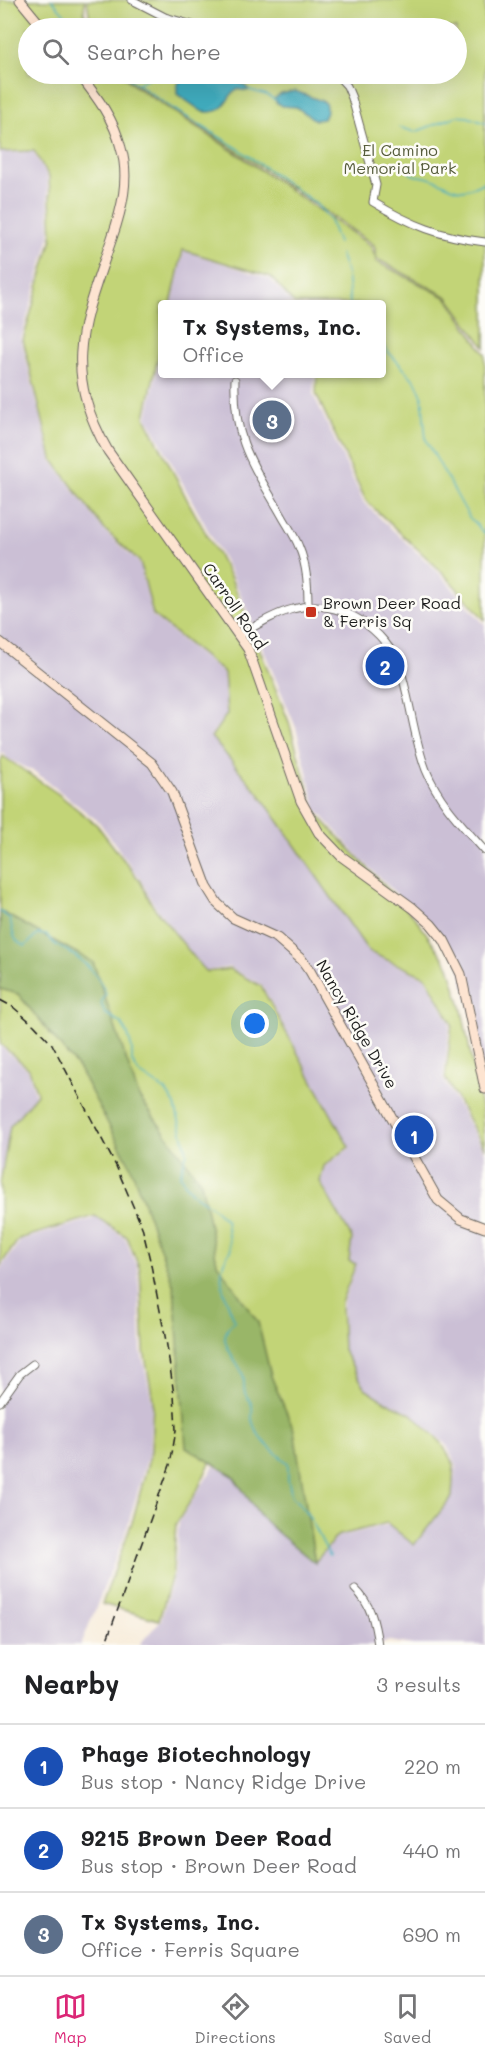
<!DOCTYPE html>
<html lang="en">
<head>
<meta charset="utf-8">
<style>
  body { margin:0; font-family:Mali,sans-serif; background:#f6f6f6; color:#202124 }
  .you { position:absolute; left:255px; top:1024px; width:21px; height:21px; margin:-15px; border:4px solid #fff; border-radius:50%; background:#1a73e8; box-shadow:0 0 0 9px #1a73e833 }
  .badge { display:grid; place-items:center; width:39px; height:39px; border-radius:50%; background:#db2777; color:#fff; font-size:20px; font-weight:700 }
  .pin { position:absolute; translate:-50% -50%; border:3px solid #fff; box-shadow:0 2px 6px #0006 }
  .popup { position:absolute; left:158px; top:300px; width:228px; height:78px; box-sizing:border-box; display:grid; place-content:center; border-radius:6px; background:#fff; filter:drop-shadow(0 2px 4px #0005); font-size:20px; white-space:nowrap; color:#757577 }
  .popup b { font-size:22px; color:#202124 }
  .popup::after { content:''; position:absolute; left:50%; top:100%; margin-left:-12px; border:12px solid transparent; border-top-color:#fff }
  .list { margin:0; padding:0; list-style:none }
  h2 { display:flex; justify-content:space-between; align-items:center; height:78px; margin:0; padding:0 24px; font-size:26px }
  h2 small { font-size:20px; font-weight:400; color:#757577 }
  .list li { display:grid; grid-template-columns:39px 1fr auto; gap:18px; align-items:center; box-sizing:border-box; height:84px; padding:0 24px; border-top:2px solid #e0e0e0 }
  .list b { display:block; font-size:22px; white-space:nowrap }
  .list p { margin:0; font-size:20px; white-space:nowrap; color:#757577 }
  .list em { font-size:20px; font-style:normal; color:#757577 }
  .icon { flex:none; width:33px; height:33px; fill:none; stroke:currentColor; stroke-width:2; stroke-linecap:round; stroke-linejoin:round }
  .map { position:relative; flex:none; width:485px; height:1645px; overflow:hidden }
  .search { position:absolute; background:#fff; box-shadow:0 6px 24px #0002; left:18px; right:18px; top:18px; height:66px; display:flex; align-items:center; gap:15px; box-sizing:border-box; padding:0 21px; border-radius:33px; color:#757577; font-size:22px }
  .sheet { height:330px; background:#fff }
  nav { display:flex; justify-content:space-around; align-items:center; box-sizing:border-box; height:84px; border-top:2px solid #e0e0e0; background:#fff; font-size:16px; color:#757577 }
  nav a { display:grid; justify-items:center; gap:3px }
  nav .on { color:#db2777 }
  .map>svg:first-child { display:block }
  .industrial { fill:#cbbfd5 }
  .green { fill:#c2d477; stroke:#6f784a; stroke-width:1.5 }
  .forest { fill:#99b668; stroke:#5a6942; stroke-width:1.5 }
  .water { fill:#3facbe; stroke:#2e646d; stroke-width:1.5 }
  .lines { fill:none; stroke-linecap:round; stroke-linejoin:round }
  .stream { stroke:#3facbe; stroke-width:1.5 }
  .street-casing { stroke:#69655f; stroke-width:9 }
  .secondary-casing { stroke:#69655f; stroke-width:11 }
  .street { stroke:#fff; stroke-width:7 }
  .secondary { stroke:#fde4d1; stroke-width:9 }
  .rail { stroke:#1c1c1c; stroke-width:1.5; stroke-dasharray:9 4.5; stroke-linecap:butt }
  .poi-dot { fill:#c8321e; stroke:#fdfcf7; stroke-width:2 }
  .labels { text-anchor:middle; stroke-width:5; stroke-linejoin:round; paint-order:stroke }
  .park-label { font-size:16px; fill:#565c3c; stroke:#fdfcf7 }
  .poi-label { font-size:16px; fill:#1c1c1c; stroke:#fdfcf7; text-anchor:start }
  .street-label { font-size:16px; fill:#1c1c1c; stroke:#fdfcf7 }
</style>
</head>
<body>
<div class="map">
<svg width="485" height="1645" viewBox="0 0 485 1645">
  <rect width="100%" height="100%" fill="#fdfcf7"/>
  <filter id="ink" filterUnits="userSpaceOnUse"><feTurbulence type="fractalNoise" baseFrequency=".0167" numOctaves="2"/><feDisplacementMap in="SourceGraphic" scale="12" xChannelSelector="R" yChannelSelector="G"/><feConvolveMatrix kernelMatrix="1 2 1 2 8 2 1 2 1" color-interpolation-filters="sRGB"/></filter>
  <filter id="wash" filterUnits="userSpaceOnUse"><feTurbulence type="fractalNoise" baseFrequency=".008" numOctaves="4" result="noise"/><feDisplacementMap in="SourceGraphic" scale="24" xChannelSelector="R" yChannelSelector="G"/><feGaussianBlur stdDeviation="1.35" result="paint"/><feColorMatrix in="noise" values="0 0 0 0 0 0 0 0 0 0 0 0 0 0 0 0 0 1.4 0 .05"/><feComposite in="paint" operator="in"/></filter>
  <g filter="url(#wash)">
    <rect width="100%" height="100%" fill="#f8eddc"/>
    <g class="industrial">
      <path d="M33,152L47,176L50,236L21,339L51,460L104,531L139,563L152,616L223,674L226,714L210,736L261,798L369,953L425,978L450,1023L443,1079L485,1152V1645H413L390,1641L371,1645H139L161,1620L175,1571L179,1522L214,1466L233,1476L261,1517L278,1533L315,1562L338,1537L388,1525L415,1545L452,1498L456,1466L446,1444L412,1413L383,1399L365,1387L343,1350V1303L357,1264L350,1260L353,1238L321,1182L325,1167L350,1148L262,985L229,967L206,971L155,906L141,880L99,822L35,772L9,759L2,752L0,756V153Z"/>
      <path d="M184,251L270,279L292,304H172Z"/>
      <path d="M162,347V374H315L313,394L364,503L441,575L485,625V1093L475,1028L456,953L361,859L316,809L296,728L233,577L147,417Z"/>
      <path d="M0,1046L28,1070L35,1095L10,1126L0,1178Z"/>
      <path d="M96,1218L125,1238L138,1270L141,1351L152,1402L149,1452L126,1532L81,1645H0V1269L21,1240Z"/>
    </g>
    <g class="green">
      <path d="M0,0H85L84,13L90,28H28V74H122L133,85L242,157L371,246L377,262L447,298L485,354V620L442,572L366,501L316,394L317,374H382V304H294L271,277L183,250L171,304H162V340L145,417L188,501L231,578L289,722L314,811L417,920L449,966L462,1010L482,1112L485,1149L445,1078L452,1024L426,977L369,952L260,795L211,737L227,714L224,673L153,615L140,562L104,529L52,459L23,340L52,238L49,177L34,151L0,152Z"/>
      <path d="M87,0H485V348L448,297L377,259L374,245L246,157L133,83L124,74H456V28H91Z"/>
      <path d="M3,756L57,793L97,825L140,881L153,906L206,972L230,969L261,986L349,1147L324,1166L320,1182L352,1238L349,1261L356,1264L341,1303L343,1350L365,1388L385,1401L412,1414L441,1442L454,1465L452,1497L414,1545L387,1523L337,1536L316,1561L280,1533L235,1476L211,1461L197,1491L176,1524L173,1572L159,1620L102,1604L133,1519L151,1451L153,1400L144,1351L140,1270L127,1237L95,1216L19,1239L0,1266V1184L10,1126L37,1094L29,1069L0,1044V762Z"/>
    </g>
    <path class="forest" d="M0,911L93,962L139,1097L201,1182L217,1263L258,1322L271,1376L294,1430L315,1563L278,1533L261,1517L233,1476L186,1447L174,1287L130,1165L79,1069L18,994L0,989Z"/>
    <g class="water">
      <path d="M186,74C203,73 238,75 249,90L247,91L237,89C223,100 229,113 203,112L177,94V85Z"/>
      <path d="M295,91L325,102L327,112L323,119L315,120L296,107L282,106L276,102L275,98L281,94Z"/>
    </g>
    <g class="lines">
      <g class="stream">
        <path d="M52,0L77,28"/>
        <path d="M123,74L172,108L239,149L314,202L329,218L338,243"/>
        <path d="M180,74L184,76"/>
        <path d="M138,83L152,76L165,74"/>
        <path d="M249,90L267,95L275,100"/>
        <path d="M399,127L415,132L457,116L468,117L485,123"/>
        <path d="M407,170C414,178 420,175 429,178C457,186 453,198 485,182"/>
        <path d="M340,254L347,273L350,304"/>
        <path d="M382,345L416,382L422,396L426,440L469,517L485,534"/>
        <path d="M0,911L10,919C13,932 12,941 25,946L38,934L47,935C55,946 58,946 69,952C85,962 100,977 106,994L101,1003L105,1013L121,1023L128,1035L132,1049V1062L139,1073L166,1091L175,1105L187,1152L180,1176L192,1193L211,1206L226,1220L230,1251C213,1273 225,1298 235,1321C211,1339 237,1357 243,1375C245,1380 243,1387 245,1393C247,1398 251,1401 252,1406C253,1410 251,1416 252,1420C256,1438 275,1453 288,1463V1479L292,1497C309,1508 319,1538 330,1556"/>
      </g>
    </g>
  </g>
  <g filter="url(#ink)">
    <g class="lines">
      <defs>
        <g id="street">
          <path d="M132,0L165,17L203,28"/>
          <path d="M336,74L347,86L352,98L376,185L373,202C411,225 441,237 485,242"/>
          <path d="M235,380C233,440 253,465 281,514C287,525 295,536 299,547C307,566 308,586 308,606"/>
          <path d="M240,635C257,625 274,614 293,609C338,596 388,629 401,672C411,704 414,739 426,770C439,802 462,825 485,851"/>
          <path d="M0,1402L20,1374L33,1364"/>
          <path d="M355,1589C371,1604 375,1623 378,1645"/>
        </g>
        <g id="secondary">
          <path d="M20,0L43,28"/>
          <path d="M79,74C97,97 114,119 121,148C130,178 122,209 112,238C84,321 60,368 108,451L248,649L301,801L319,833L341,856L413,908L431,924L444,940L461,974L485,1089"/>
          <path d="M0,642L152,763L172,792L207,887L217,903L233,918L277,938L302,960L310,971L438,1200L461,1219L485,1228"/>
        </g>
      </defs>
      <use href="#street" class="street-casing"/>
      <use href="#secondary" class="secondary-casing"/>
      <use href="#street" class="street"/>
      <use href="#secondary" class="secondary"/>
      <path class="rail" d="M0,1000L13,1007L34,1025L52,1044L116,1166L142,1227L150,1260L167,1346L174,1395L176,1430L170,1465L105,1645"/>
    </g>
  </g>
  <rect class="poi-dot" x="305" y="606" width="12" height="12" rx="3"/>
  <g class="labels">
    <g class="park-label">
      <text x="400" y="156">El Camino<tspan x="400" dy="18">Memorial Park</tspan></text>
    </g>
    <g class="poi-label">
      <text x="323" y="609">Brown Deer Road<tspan x="323" dy="18">&amp; Ferris Sq</tspan></text>
    </g>
    <g class="street-label">
      <text transform="translate(235 606) rotate(56)" y="6">Carroll Road</text>
      <text transform="translate(357 1024) rotate(60)" y="6">Nancy Ridge Drive</text>
    </g>
  </g>
</svg>
<div class="you"></div>
<div class="pin badge" style="left:414px;top:1135px;background:#1a4fb4">1</div>
<div class="pin badge" style="left:385px;top:666px;background:#1a4fb4">2</div>
<div class="pin badge" style="left:272px;top:420px;background:#5c6f8a">3</div>
<div class="popup"><b>Tx Systems, Inc.</b>Office</div>
<div class="search"><svg class="icon" aria-label="search" viewBox="0 0 24 24"><circle cx="10" cy="10" r="6"/><path d="M15 15l6 6"/></svg>Search here</div>
</div>
<section class="sheet">
<h2>Nearby<small>3 results</small></h2>
<ul class="list">
<li><span class="badge" style="background:#1a4fb4">1</span><div><b>Phage Biotechnology</b><p>Bus stop · Nancy Ridge Drive</p></div><em>220 m</em></li>
<li><span class="badge" style="background:#1a4fb4">2</span><div><b>9215 Brown Deer Road</b><p>Bus stop · Brown Deer Road</p></div><em>440 m</em></li>
<li><span class="badge" style="background:#5c6f8a">3</span><div><b>Tx Systems, Inc.</b><p>Office · Ferris Square</p></div><em>690 m</em></li>
</ul>
</section>
<nav>
<a class="on"><svg class="icon" aria-label="map" viewBox="0 0 24 24"><path d="M3 6l6-2 6 2 6-2v14l-6 2-6-2-6 2zM9 4v14M15 6v14"/></svg>Map</a>
<a><svg class="icon" aria-label="directions" viewBox="0 0 24 24"><path d="M12 3l9 9-9 9-9-9zM9 14v-3h6M13 9l2 2-2 2"/></svg>Directions</a>
<a><svg class="icon" aria-label="saved" viewBox="0 0 24 24"><path d="M7 4h10v16l-5-4-5 4z"/></svg>Saved</a>
</nav>
</body>
</html>
